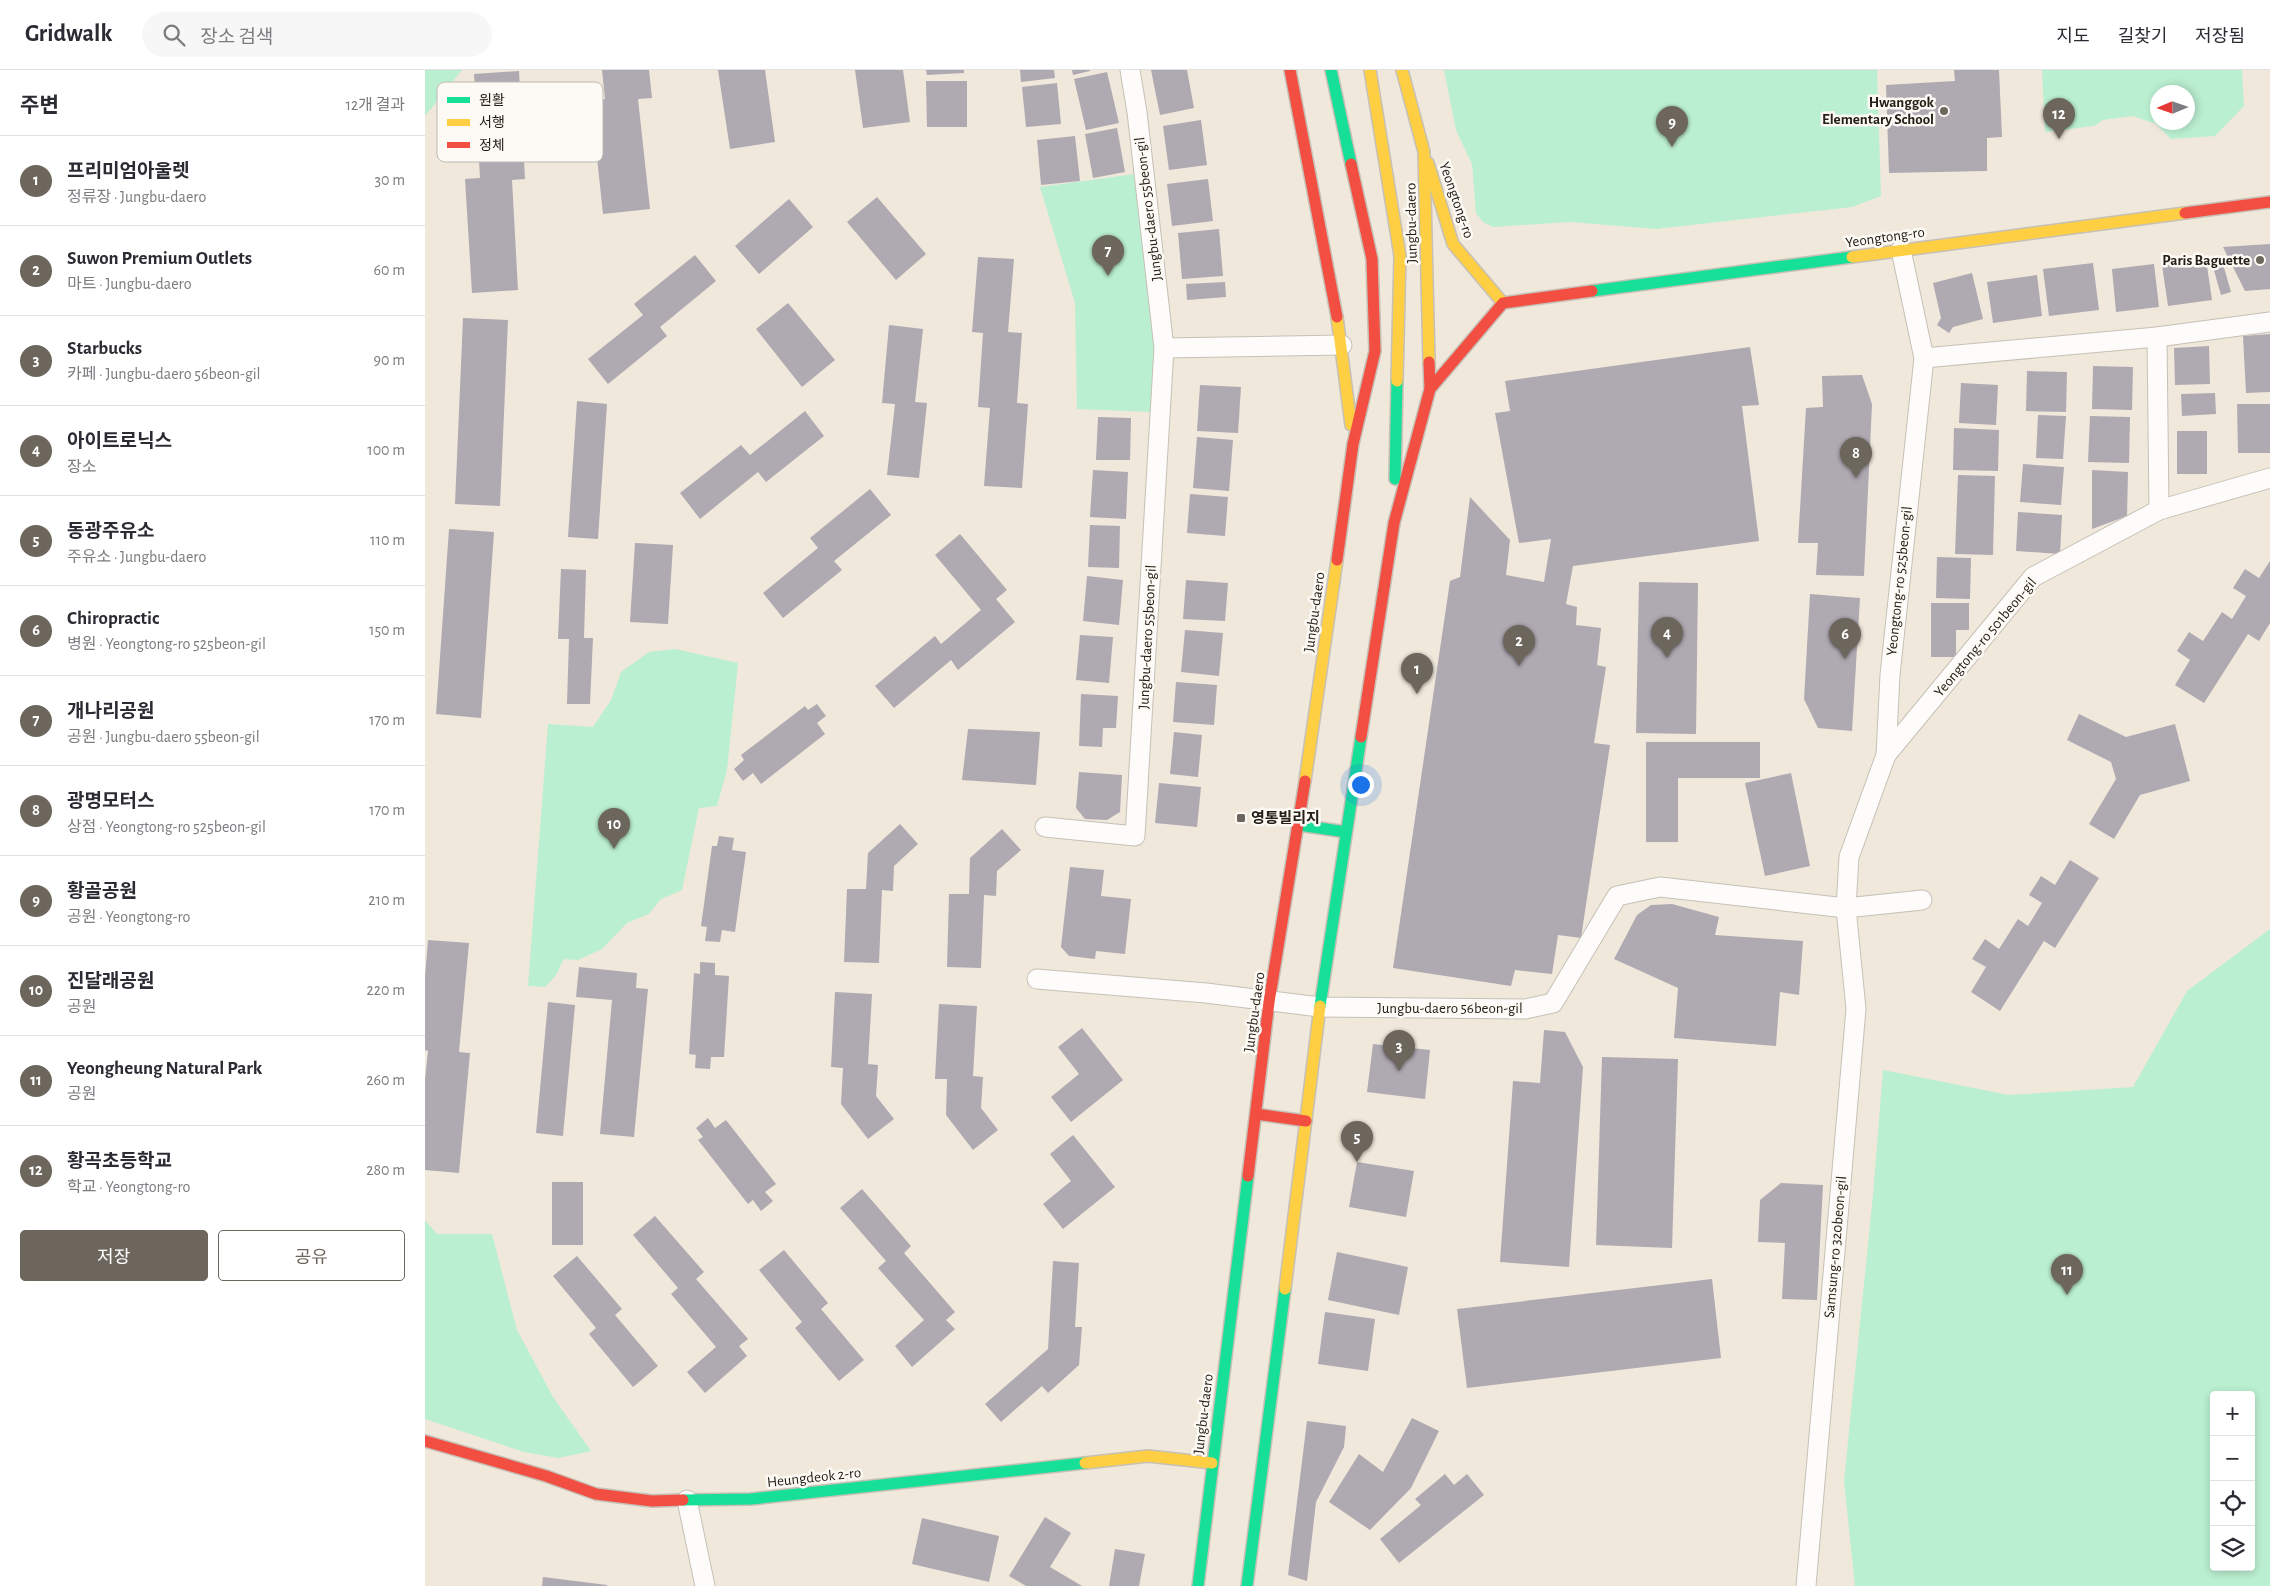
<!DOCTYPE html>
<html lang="ko">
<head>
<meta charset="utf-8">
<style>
  body { margin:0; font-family:"Alegreya Sans","Noto Sans KR",sans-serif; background:#f7f7f7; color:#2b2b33 }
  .controls { position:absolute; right:15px; bottom:15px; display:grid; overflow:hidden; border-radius:5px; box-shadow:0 2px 8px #0003 }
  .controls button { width:45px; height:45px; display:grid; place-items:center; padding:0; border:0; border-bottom:1px solid #e1e1e2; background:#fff; color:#2b2b33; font:25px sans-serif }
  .compass { position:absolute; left:1725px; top:15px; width:45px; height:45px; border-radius:50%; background:#fff; box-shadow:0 2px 8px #0003; rotate:268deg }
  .you { position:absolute; left:935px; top:714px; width:18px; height:18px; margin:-12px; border:4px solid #fff; border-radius:50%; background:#1a73e8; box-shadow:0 0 0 8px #1a73e833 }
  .badge { display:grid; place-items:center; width:32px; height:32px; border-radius:50%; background:#6c665c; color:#fff; font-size:16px; font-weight:700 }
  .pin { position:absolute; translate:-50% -41px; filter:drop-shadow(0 1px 2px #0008) }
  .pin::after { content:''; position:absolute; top:26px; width:18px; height:15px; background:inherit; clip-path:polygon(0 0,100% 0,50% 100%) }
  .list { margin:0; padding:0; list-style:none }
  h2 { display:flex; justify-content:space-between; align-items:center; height:65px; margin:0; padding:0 20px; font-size:21px }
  h2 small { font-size:16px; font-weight:400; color:#7c7c81 }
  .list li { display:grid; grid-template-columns:32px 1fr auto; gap:15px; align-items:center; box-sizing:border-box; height:90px; padding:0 20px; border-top:1px solid #e1e1e2 }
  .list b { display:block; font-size:19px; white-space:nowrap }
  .list p { margin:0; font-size:16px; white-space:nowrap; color:#7c7c81 }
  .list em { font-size:16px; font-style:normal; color:#7c7c81 }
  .actions { display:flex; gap:10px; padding:15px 20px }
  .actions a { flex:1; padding:11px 0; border:1px solid #6c665c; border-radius:5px; text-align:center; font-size:18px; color:#6c665c }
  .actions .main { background:#6c665c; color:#fff }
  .icon { flex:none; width:28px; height:28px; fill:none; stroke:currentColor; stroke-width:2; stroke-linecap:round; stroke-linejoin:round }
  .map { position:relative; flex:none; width:1845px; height:1516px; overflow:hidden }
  header { display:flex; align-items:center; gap:30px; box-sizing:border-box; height:70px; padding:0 25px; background:#fff; border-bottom:1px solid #e1e1e2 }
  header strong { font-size:24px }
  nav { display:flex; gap:28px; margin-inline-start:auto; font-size:18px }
  .search { width:350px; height:45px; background:#f7f7f7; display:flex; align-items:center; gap:12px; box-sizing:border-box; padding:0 18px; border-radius:28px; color:#7c7c81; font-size:19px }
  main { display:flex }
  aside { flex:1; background:#fff }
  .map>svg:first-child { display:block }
  .green { fill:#bbefd1; fill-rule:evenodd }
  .building { fill:#afa9b2 }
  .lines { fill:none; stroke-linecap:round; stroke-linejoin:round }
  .street-casing { stroke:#c6c0b6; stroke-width:21 }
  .fast-casing { stroke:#c6c0b6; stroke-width:14 }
  .slow-casing { stroke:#c6c0b6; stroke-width:14 }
  .jam-casing { stroke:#c6c0b6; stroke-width:14 }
  .street { stroke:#fdfcfa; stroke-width:19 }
  .fast { stroke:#16e098; stroke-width:11 }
  .slow { stroke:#ffcf43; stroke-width:11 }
  .jam { stroke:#f24e42; stroke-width:11 }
  .poi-dot { fill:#6c665c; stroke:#fdfaf5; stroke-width:2 }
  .labels { text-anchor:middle; stroke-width:5; stroke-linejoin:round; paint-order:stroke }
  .poi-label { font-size:15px; font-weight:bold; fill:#252017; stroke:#fdfaf5; text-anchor:end }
  .street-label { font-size:15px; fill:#252017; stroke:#fdfaf5 }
  .key { fill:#fdfaf5; stroke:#bcb9b2; stroke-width:1 }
  .key-label { font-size:14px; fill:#252017 }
</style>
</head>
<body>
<header>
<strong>Gridwalk</strong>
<div class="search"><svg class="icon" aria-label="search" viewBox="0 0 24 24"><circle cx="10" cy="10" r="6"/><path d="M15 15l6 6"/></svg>장소 검색</div>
<nav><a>지도</a><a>길찾기</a><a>저장됨</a></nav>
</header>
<main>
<aside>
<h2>주변<small>12개 결과</small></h2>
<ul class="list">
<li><span class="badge">1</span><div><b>프리미엄아울렛</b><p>정류장 · Jungbu-daero</p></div><em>30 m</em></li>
<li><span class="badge">2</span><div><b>Suwon Premium Outlets</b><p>마트 · Jungbu-daero</p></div><em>60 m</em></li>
<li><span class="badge">3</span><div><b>Starbucks</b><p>카페 · Jungbu-daero 56beon-gil</p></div><em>90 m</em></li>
<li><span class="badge">4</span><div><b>아이트로닉스</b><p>장소</p></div><em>100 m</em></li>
<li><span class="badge">5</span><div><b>동광주유소</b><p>주유소 · Jungbu-daero</p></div><em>110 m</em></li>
<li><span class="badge">6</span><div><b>Chiropractic</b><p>병원 · Yeongtong-ro 525beon-gil</p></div><em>150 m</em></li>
<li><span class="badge">7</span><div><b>개나리공원</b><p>공원 · Jungbu-daero 55beon-gil</p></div><em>170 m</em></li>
<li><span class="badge">8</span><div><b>광명모터스</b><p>상점 · Yeongtong-ro 525beon-gil</p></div><em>170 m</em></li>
<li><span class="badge">9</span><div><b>황골공원</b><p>공원 · Yeongtong-ro</p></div><em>210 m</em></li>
<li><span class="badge">10</span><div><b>진달래공원</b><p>공원</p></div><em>220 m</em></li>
<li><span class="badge">11</span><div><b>Yeongheung Natural Park</b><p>공원</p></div><em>260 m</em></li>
<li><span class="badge">12</span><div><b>황곡초등학교</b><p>학교 · Yeongtong-ro</p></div><em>280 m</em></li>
</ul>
<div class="actions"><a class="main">저장</a><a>공유</a></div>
</aside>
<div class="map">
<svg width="1845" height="1516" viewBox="0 0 1845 1516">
  <rect width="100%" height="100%" fill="#f0e8db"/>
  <g class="green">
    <path d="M0,0H37L0,46Z"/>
    <path d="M1019,0H1452L1456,126L1427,137L1231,159L1145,152L1068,157L1058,152L1051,143L1047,94L1031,60Z"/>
    <path d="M1617,0H1817L1819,36L1790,66L1746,69L1731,54L1708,46L1678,50L1669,56L1620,62ZM1732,22H1762V52H1732Z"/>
    <path d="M710,104L732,278L726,342L652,339L650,233L615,117Z"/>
    <path d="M250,579L313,593L302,700L292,736L274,738L257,820L236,829L224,844L202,853L177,879L153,890L139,889L131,905L120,917L103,916L123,654L168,657L186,630L196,602L224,582Z"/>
    <path d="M1845,859V1516H1430L1419,1411L1448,1125L1458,1000L1584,1025L1708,1017L1762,921ZM1789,1325H1826V1497H1789Z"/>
    <path d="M0,1150L12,1164H67L92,1260L128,1327L166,1381L133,1388L99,1382L0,1349Z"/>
  </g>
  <g class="building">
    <path d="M177,0H224L227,28L213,29L225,139L178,144L166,31L180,29Z"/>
    <path d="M293,0H340L350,72L305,79Z"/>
    <path d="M430,0H478L485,52L438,58Z"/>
    <path d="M501,0H539V3L502,5Z"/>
    <path d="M595,0H629L630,8L596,12Z"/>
    <path d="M647,0H665V1L648,5Z"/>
    <path d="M726,0H762L769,38L735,45Z"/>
    <path d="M1529,0H1574L1577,67L1562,68V101L1464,103L1461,15L1530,11Z"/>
    <path d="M94,1L100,109L87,110L93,220L47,223L40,109L55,108L49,4Z"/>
    <path d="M682,2L694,53L661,60L649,9Z"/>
    <path d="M501,11H542V57H502Z"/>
    <path d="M632,13L636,54L601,57L597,17Z"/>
    <path d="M776,50L782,95L744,100L738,56Z"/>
    <path d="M692,58L700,102L668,108L660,64Z"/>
    <path d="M650,66L655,111L616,115L612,70Z"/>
    <path d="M783,109L788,151L747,156L742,114Z"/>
    <path d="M452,127L501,184L471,210L422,152Z"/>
    <path d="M364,129L388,157L334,204L310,176Z"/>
    <path d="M794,159L798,206L757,209L753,163Z"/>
    <path d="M1845,174V219L1820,221L1798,177Z"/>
    <path d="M270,185L291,211L235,257L242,266L183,314L163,289L218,245L209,234Z"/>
    <path d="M553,187L589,189L583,262L597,263L592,333L603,334L597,418L559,416L565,338L553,337L558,263L547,262Z"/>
    <path d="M1796,187L1806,222L1796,225L1786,190Z"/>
    <path d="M1781,189L1787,230L1743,236L1737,195Z"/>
    <path d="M1668,193L1674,240L1624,246L1618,199Z"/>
    <path d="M1729,194L1734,237L1691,242L1687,199Z"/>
    <path d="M1547,203L1558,249L1528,257L1524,263L1512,255L1516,248L1508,213Z"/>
    <path d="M1612,205L1617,246L1568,253L1562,212Z"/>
    <path d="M800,212L801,227L762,230L761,214Z"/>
    <path d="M363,233L410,290L377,317L331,259Z"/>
    <path d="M38,248L83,250L75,436L30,434Z"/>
    <path d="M464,255L498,259L490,332L502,333L494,408L462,405L470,334L457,333Z"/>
    <path d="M1845,264V322L1821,323L1818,266Z"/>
    <path d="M1784,276L1785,314L1750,315L1749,278Z"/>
    <path d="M1325,277L1334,335L1317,336L1334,471L1148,496L1141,534L1152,537L1151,555L1176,558L1172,595L1181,597L1169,673L1185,675L1156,868L1133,865L1127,904L1090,900L1086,916L968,898L1025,511L1035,507L1045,427L1085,470L1081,505L1119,512L1126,469L1094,473L1070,343L1085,341L1080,311Z"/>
    <path d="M1668,296L1708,297L1707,340L1667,339Z"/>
    <path d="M1602,301L1642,302L1641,342L1601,341Z"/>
    <path d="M1437,305L1447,334L1439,506L1391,505L1393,473H1373L1381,338L1398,337L1397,306Z"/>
    <path d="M1536,313L1573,315L1571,355L1534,353Z"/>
    <path d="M775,315L816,317L813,363L772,361Z"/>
    <path d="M1790,323L1791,344L1757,346L1756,324Z"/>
    <path d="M152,331L182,334L173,469L143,467Z"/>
    <path d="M1812,334H1845V383H1813Z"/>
    <path d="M380,341L399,366L341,412L333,402L275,449L255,423L316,375L325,385Z"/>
    <path d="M1613,345L1641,346L1638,389L1611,388Z"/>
    <path d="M1665,346L1705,347L1704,393L1663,392Z"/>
    <path d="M673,347L706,348L705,390H671Z"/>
    <path d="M1529,358L1574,360L1573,401L1528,400Z"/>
    <rect x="1752" y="361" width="30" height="43"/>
    <path d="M772,367L808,370L804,421L768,418Z"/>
    <path d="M1598,394L1639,397L1636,435L1595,432Z"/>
    <path d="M668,400L703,402L701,449L665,447Z"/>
    <path d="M1667,400L1703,402L1702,446L1667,459Z"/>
    <path d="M1533,405L1570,406L1568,485L1530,484Z"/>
    <path d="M445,419L466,445L409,491L417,500L358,548L338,523L393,478L385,468Z"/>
    <path d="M765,424L803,427L800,466L762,463Z"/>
    <path d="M1593,442L1637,445L1635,484L1591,481Z"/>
    <path d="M665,455L695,456L694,498L663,497Z"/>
    <path d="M24,459L69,462L56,648L11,644Z"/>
    <path d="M535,464L582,520L571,529L590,552L533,600L526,590L469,638L450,616L510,566L516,574L556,540L510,485Z"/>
    <path d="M210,473L248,475L243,554L205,552Z"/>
    <path d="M1512,487L1546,488L1545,529L1511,528Z"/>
    <path d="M1845,491V553L1834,571L1823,564L1779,633L1750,615L1765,590L1752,581L1764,562L1778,571L1797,542L1807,549L1821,526L1808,518L1820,499L1834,508Z"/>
    <path d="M136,499L161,500L159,568H168L165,634H142L144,569H133Z"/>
    <path d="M662,506L698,510L694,555L658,551Z"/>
    <path d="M761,510L803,513L800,551L758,549Z"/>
    <path d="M1214,512L1273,513L1271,664L1211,663Z"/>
    <path d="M1385,524L1435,528L1427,661L1393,658L1379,629Z"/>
    <path d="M1506,533H1544V560H1531V587H1506Z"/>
    <path d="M760,560L798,563L794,606L756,602Z"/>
    <path d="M655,565L688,567L684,613L651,610Z"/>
    <path d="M751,612L792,615L789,655L748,652Z"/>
    <path d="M656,624L693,626L691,658H678L677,677L654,676Z"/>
    <path d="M392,634L401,646L392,653L400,664L336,714L328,703L318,711L309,699L319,690L316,685L380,636L383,640Z"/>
    <path d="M1654,644L1701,667L1750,654L1765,711L1715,725L1689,769L1664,754L1691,709L1686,692L1642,670Z"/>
    <path d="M543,659L615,662L611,715L537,710Z"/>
    <path d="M749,662L777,665L773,707L745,704Z"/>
    <path d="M1221,672H1335V708H1253V772H1221Z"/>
    <path d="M654,702L697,705L695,742L682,750L660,749L651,738Z"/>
    <path d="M1366,703L1385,796L1340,806L1320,713Z"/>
    <path d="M734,713L776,717L772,757L730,753Z"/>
    <path d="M475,754L493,774L469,796L468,821L457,820L454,893L419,892L422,819H441L443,783Z"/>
    <path d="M577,759L596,780L572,801L571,826L559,825L556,898L522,897L524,824H544L545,788Z"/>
    <path d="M294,766L309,768L307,780L321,782L310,862L297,860L295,872L280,871L282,857L276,856L287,776H292Z"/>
    <path d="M1645,790L1674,808L1630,878L1619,871L1575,941L1546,922L1561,897L1547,889L1560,869L1574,879L1593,849L1603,856L1617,833L1604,825L1616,806L1630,815Z"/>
    <path d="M645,797L679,800L676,826L706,829L700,884L671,881L670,889L644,886L636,877Z"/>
    <path d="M1247,834L1294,847L1290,865L1378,871L1374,925L1355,922L1351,976L1249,968L1253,918L1189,889L1212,845L1226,835Z"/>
    <path d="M3,870L44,873L34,982L45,983L34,1103L0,1100V1009L3,981L0,980V906Z"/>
    <path d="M275,892L290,893V905L304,906L299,987H286L285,999L270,998L271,985L264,984L269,903L275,904Z"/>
    <path d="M154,897L212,903L211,918L223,919L209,1067L175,1064L187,930L151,927Z"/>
    <path d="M410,922L447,924L443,994L453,995L451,1026L469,1049L443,1069L416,1034L418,998L406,997Z"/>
    <path d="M123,932L150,935L138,1066L111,1063Z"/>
    <path d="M514,934L552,936L548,1006L558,1007L556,1038L573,1060L548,1080L521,1045L522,1009H510Z"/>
    <path d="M657,958L698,1010L646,1052L626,1027L654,1004L633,977Z"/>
    <path d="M1119,960L1140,962L1158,997L1144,1197L1075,1192L1088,1011L1115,1013Z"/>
    <path d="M948,974L1005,980L1000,1029L942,1022Z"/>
    <path d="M1177,987L1253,989L1247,1178L1171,1175Z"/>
    <path d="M283,1048L290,1058L301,1050L351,1114L340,1122L348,1131L336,1141L328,1130L323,1134L273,1070L278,1067L271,1058Z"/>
    <path d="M648,1065L690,1117L638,1159L618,1134L646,1111L625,1084Z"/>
    <path d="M932,1092L989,1101L981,1147L924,1137Z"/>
    <rect x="127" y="1112" width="31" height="63"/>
    <path d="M1356,1113L1398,1115L1392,1230L1357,1229L1360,1173L1333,1172L1335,1130Z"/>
    <path d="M437,1119L486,1176L479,1183L530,1242L521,1250L530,1259L487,1297L470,1276L499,1250L453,1198L461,1191L415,1138Z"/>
    <path d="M230,1146L279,1202L271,1209L323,1269L314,1276L322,1286L280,1323L262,1302L291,1277L246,1224L253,1218L208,1165Z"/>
    <path d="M359,1180L403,1233L396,1239L439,1290L414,1311L370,1258L377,1252L334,1200Z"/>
    <path d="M912,1182L983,1197L974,1245L903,1230Z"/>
    <path d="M152,1186L197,1239L190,1245L233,1296L208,1317L164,1264L171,1258L128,1206Z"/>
    <path d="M628,1191L654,1193L650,1257H657L654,1295L623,1323L617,1316L576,1352L560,1334L623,1279Z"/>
    <path d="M1287,1209L1296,1288L1042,1318L1032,1239Z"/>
    <path d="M900,1242L950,1249L943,1301L893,1294Z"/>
    <path d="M987,1348L1014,1361L986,1418L945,1460L904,1432L934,1384L958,1402Z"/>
    <path d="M882,1351L921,1356L919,1377L891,1432L882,1511L863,1505Z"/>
    <path d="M1020,1404L1029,1415L1042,1404L1059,1425L974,1493L955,1469L996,1435L990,1429Z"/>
    <path d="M620,1447L646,1463L625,1497L657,1516H601L584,1506Z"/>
    <path d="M497,1448L574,1466L564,1512L487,1494Z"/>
    <path d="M690,1479L720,1484L714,1516H684Z"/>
    <path d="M118,1507L182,1515V1516H117Z"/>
  </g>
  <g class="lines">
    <defs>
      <g id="street">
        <path d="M1732,267L1734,440"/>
        <path d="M739,278L917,275"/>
        <path d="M1499,288L1732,267L1845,252"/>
        <path d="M1461,685L1608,507L1734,440L1845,408"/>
        <path d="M620,757L710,766L739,278L712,42L705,0"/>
        <path d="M612,909L781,923L895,937L1100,939L1128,933L1192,826L1235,817L1421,838L1497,830"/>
        <path d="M262,1430L280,1516"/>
        <path d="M1381,1516L1431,939L1421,838L1424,787L1461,685L1465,605L1499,288L1476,180"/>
      </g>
      <g id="fast">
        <path d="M906,0L926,94"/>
        <path d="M1167,221L1427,187"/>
        <path d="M970,409L972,311"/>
        <path d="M874,755L921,762"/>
        <path d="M895,936L936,667"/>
        <path d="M258,1430L326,1429L660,1393"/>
        <path d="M773,1516L823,1106"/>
        <path d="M822,1516L860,1219"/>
      </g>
      <g id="slow">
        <path d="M945,0L975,186L972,311"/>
        <path d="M977,0L999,82L1004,292"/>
        <path d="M1003,93L1028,174L1078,233"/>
        <path d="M1427,187L1760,143"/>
        <path d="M912,247L926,355"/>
        <path d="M880,711L912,490"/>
        <path d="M860,1219L895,936"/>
        <path d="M660,1393L723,1386L787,1393"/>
      </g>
      <g id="jam">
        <path d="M865,0L912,247"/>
        <path d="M1760,143L1845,132"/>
        <path d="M1005,319L1078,233L1167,221"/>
        <path d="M912,490L928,374L950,281L947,189L926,94"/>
        <path d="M936,667L969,453L1005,319L1004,292"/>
        <path d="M831,1044L881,1051"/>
        <path d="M823,1106L844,932L880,711"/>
        <path d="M0,1371L121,1406L171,1424L227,1431L258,1430"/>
      </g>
    </defs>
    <use href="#street" class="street-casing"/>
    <use href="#fast" class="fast-casing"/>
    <use href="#slow" class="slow-casing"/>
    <use href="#jam" class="jam-casing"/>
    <use href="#street" class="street"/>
    <use href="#fast" class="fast"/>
    <use href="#slow" class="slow"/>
    <use href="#jam" class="jam"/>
  </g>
  <g class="poi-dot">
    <circle cx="1519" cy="41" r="5"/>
    <circle cx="1835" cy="190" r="5"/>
    <rect x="811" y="743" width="10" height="10" rx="2.5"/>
  </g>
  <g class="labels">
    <g class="poi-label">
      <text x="1509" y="37">Hwanggok<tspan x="1509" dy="17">Elementary School</tspan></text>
      <text x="1825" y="195">Paris Baguette</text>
      <text x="826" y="753" text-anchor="start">영통빌리지</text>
    </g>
    <g class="street-label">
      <text transform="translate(1032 130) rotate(71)" y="5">Yeongtong-ro</text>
      <text transform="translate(723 139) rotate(-97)" y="5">Jungbu-daero 55beon-gil</text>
      <text transform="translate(986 153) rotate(-91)" y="5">Jungbu-daero</text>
      <text transform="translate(1460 167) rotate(-8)" y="5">Yeongtong-ro</text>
      <text transform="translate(1474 511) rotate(-84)" y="5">Yeongtong-ro 525beon-gil</text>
      <text transform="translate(889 542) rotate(-82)" y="5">Jungbu-daero</text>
      <text transform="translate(722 567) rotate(-87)" y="5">Jungbu-daero 55beon-gil</text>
      <text transform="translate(1560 567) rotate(-50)" y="5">Yeongtong-ro 501beon-gil</text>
      <text x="1025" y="943">Jungbu-daero 56beon-gil</text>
      <text transform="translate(829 942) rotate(-82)" y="5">Jungbu-daero</text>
      <text transform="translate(1410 1177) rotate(-85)" y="5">Samsung-ro 320beon-gil</text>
      <text transform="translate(778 1344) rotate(-83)" y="5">Jungbu-daero</text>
      <text transform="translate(389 1407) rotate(-6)" y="5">Heungdeok 2-ro</text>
    </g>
  </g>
  <rect x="12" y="12" width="166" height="80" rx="8" class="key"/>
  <rect x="22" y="27" width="23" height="6" fill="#16e098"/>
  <rect x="22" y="49" width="23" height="7" fill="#ffcf43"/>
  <rect x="22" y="72" width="23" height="6" fill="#f24e42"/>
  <g class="key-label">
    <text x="54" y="35">원활</text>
    <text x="54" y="57">서행</text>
    <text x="54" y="80">정체</text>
  </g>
</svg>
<div class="controls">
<button>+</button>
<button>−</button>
<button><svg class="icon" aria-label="locate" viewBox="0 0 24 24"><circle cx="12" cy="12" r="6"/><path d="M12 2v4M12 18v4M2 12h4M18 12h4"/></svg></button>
<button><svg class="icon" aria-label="layers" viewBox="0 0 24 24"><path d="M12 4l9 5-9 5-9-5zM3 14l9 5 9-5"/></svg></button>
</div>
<svg class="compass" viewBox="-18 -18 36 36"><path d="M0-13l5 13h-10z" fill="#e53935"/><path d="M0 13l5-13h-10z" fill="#7c7c81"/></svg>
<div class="you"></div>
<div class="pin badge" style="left:992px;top:624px">1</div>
<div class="pin badge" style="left:1094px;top:596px">2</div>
<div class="pin badge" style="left:974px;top:1001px">3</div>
<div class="pin badge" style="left:1242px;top:588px">4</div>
<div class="pin badge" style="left:932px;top:1092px">5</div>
<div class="pin badge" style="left:1420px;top:589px">6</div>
<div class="pin badge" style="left:683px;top:206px">7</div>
<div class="pin badge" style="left:1431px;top:408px">8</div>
<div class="pin badge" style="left:1247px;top:77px">9</div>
<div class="pin badge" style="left:189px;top:779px">10</div>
<div class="pin badge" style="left:1642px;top:1225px">11</div>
<div class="pin badge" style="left:1634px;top:69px">12</div>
</div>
</main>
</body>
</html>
